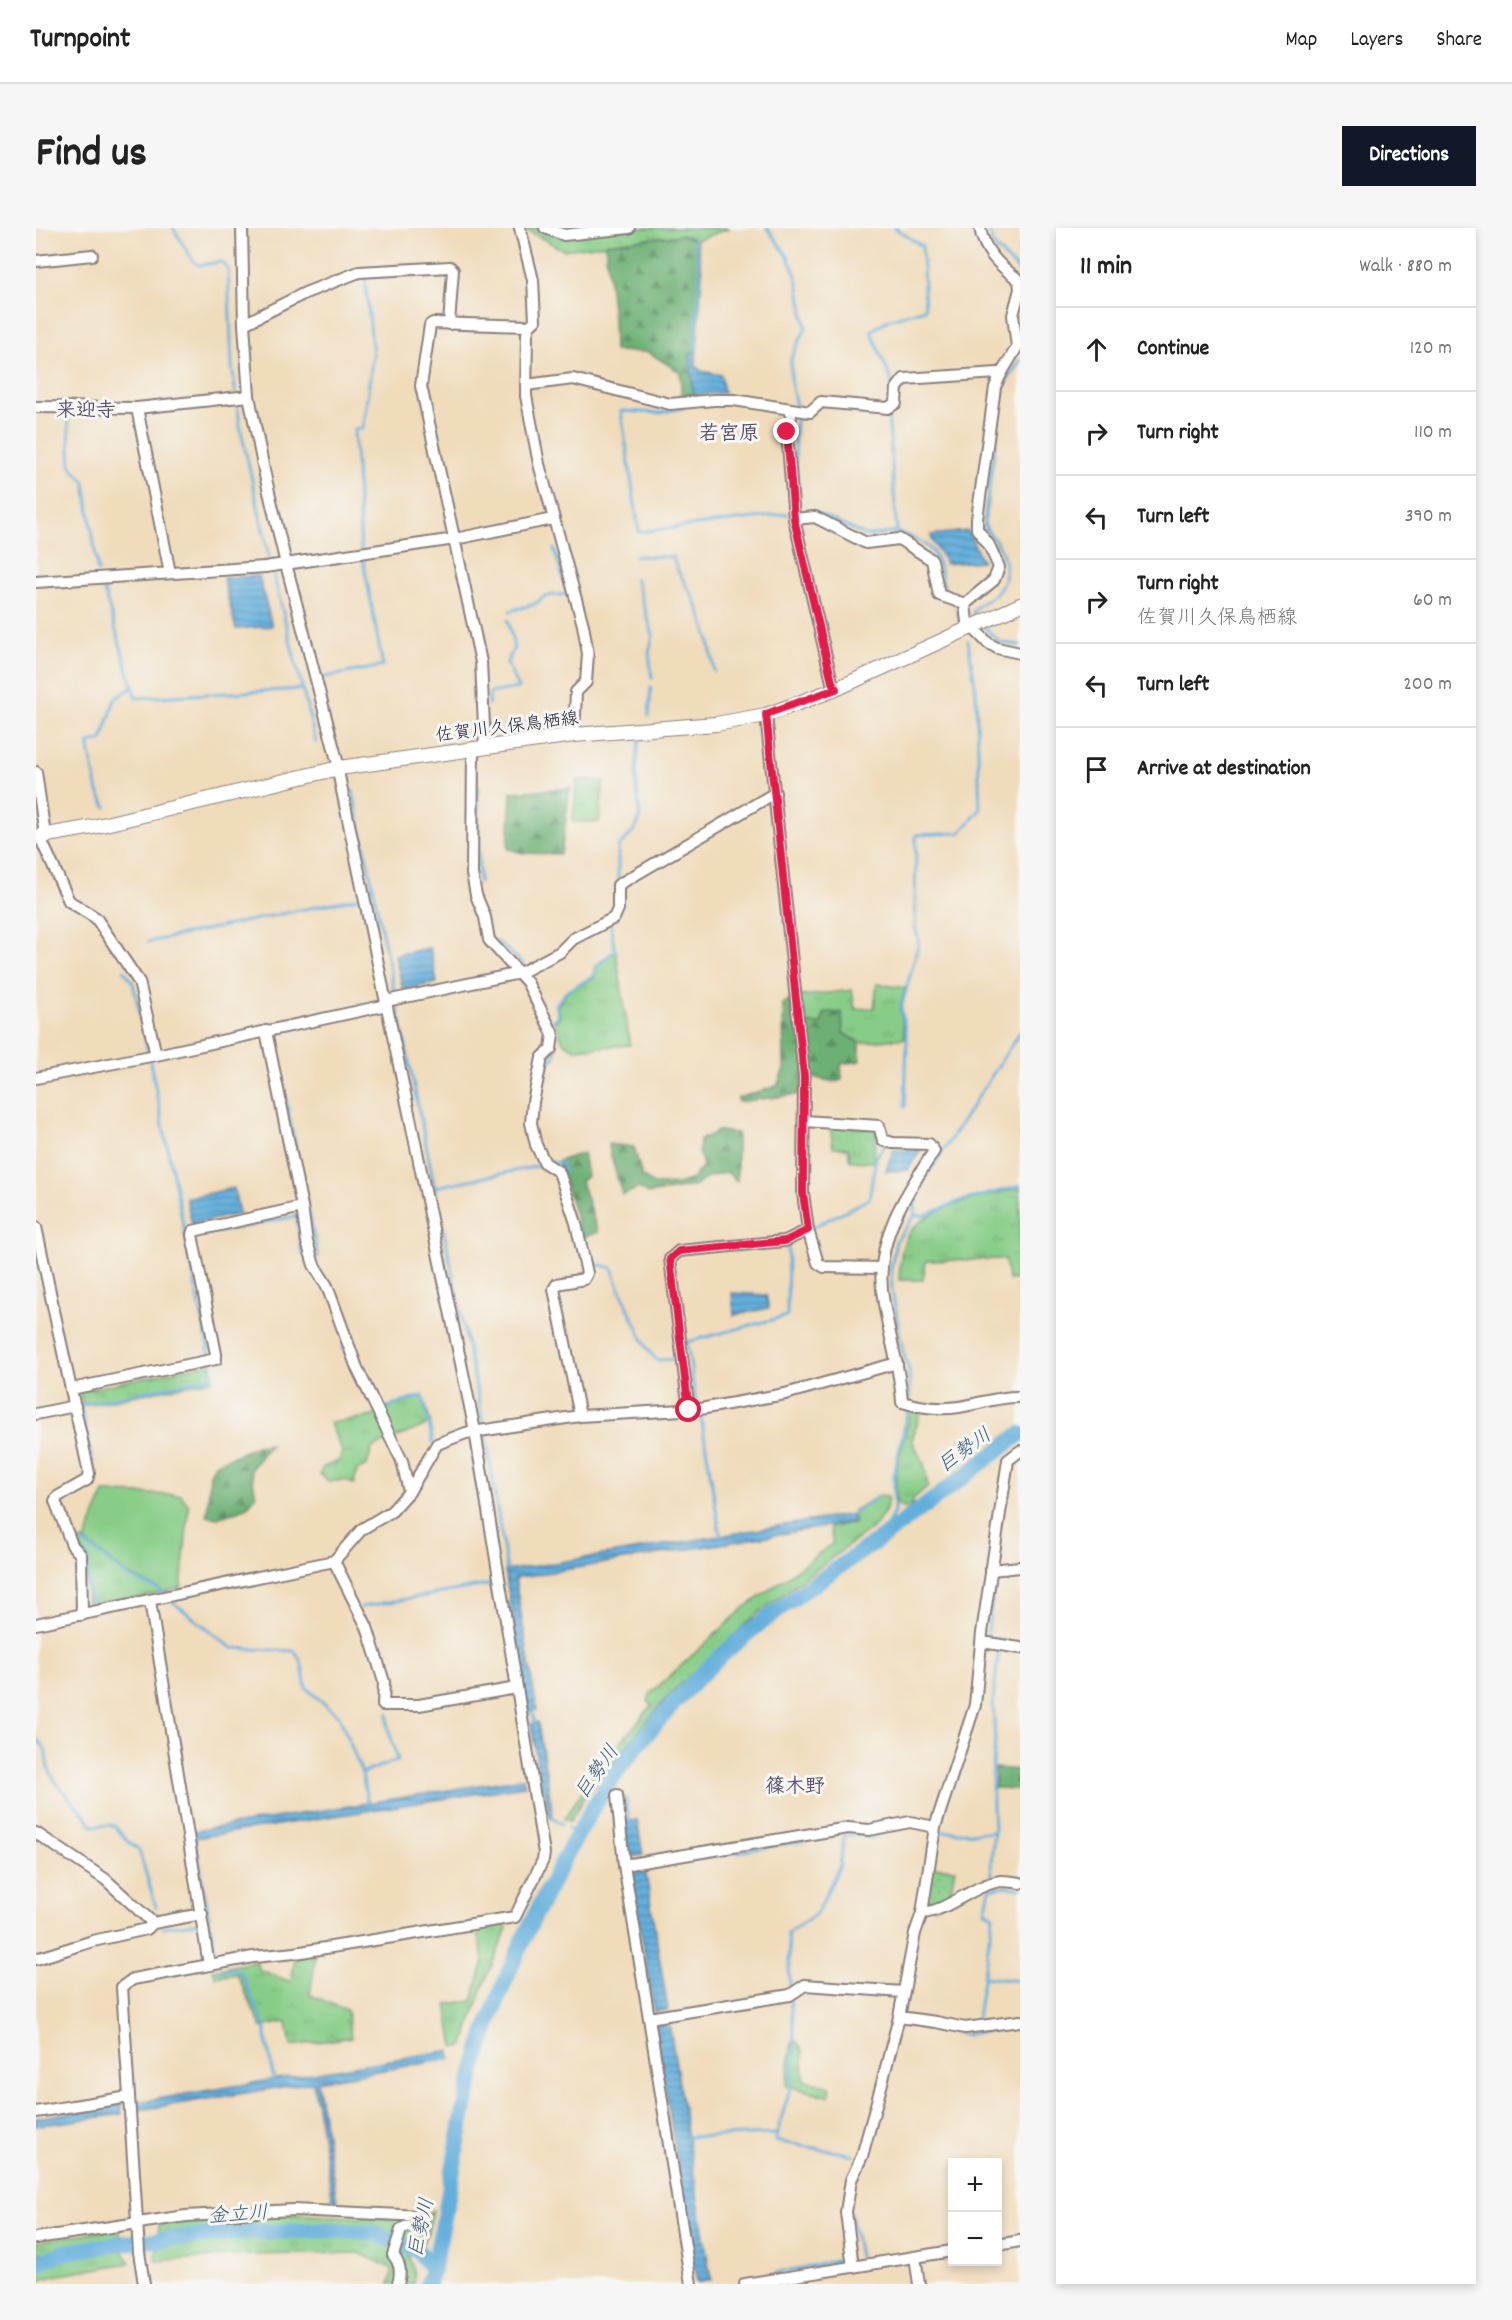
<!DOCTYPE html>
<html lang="en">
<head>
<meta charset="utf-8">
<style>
  body { margin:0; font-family:Dekko,"Klee One",sans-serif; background:#f6f6f6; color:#222 }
  .controls { position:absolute; right:18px; bottom:18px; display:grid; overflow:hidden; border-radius:0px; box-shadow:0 3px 9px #0003 }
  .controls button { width:54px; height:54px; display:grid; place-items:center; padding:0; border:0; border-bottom:2px solid #e0e0e0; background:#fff; color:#222; font:30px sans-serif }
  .stop { position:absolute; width:18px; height:18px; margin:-14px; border:4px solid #e11d48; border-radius:50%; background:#fff }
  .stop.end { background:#e11d48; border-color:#fff; box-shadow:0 2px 6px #0008 }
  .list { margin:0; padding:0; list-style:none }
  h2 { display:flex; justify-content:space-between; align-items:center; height:78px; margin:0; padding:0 24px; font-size:26px }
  h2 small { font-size:20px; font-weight:400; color:#767676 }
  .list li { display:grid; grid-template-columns:39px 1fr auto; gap:18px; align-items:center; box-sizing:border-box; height:84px; padding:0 24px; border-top:2px solid #e0e0e0 }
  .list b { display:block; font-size:22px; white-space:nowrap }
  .list p { margin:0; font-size:20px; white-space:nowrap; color:#767676 }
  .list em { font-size:20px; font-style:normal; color:#767676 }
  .icon { flex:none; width:33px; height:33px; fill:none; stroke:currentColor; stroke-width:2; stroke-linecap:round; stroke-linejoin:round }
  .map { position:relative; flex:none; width:984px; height:2056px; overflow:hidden; border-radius:0px }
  header { display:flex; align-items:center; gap:36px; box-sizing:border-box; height:84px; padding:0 30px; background:#fff; border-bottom:2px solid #e0e0e0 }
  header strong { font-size:28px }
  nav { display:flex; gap:33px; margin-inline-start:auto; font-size:21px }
  .intro { display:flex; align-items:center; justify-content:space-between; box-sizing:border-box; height:144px; padding:0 36px }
  h1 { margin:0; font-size:42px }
  .button { padding:15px 27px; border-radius:0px; background:#111827; color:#fff; font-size:21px; font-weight:700 }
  main { display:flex; gap:36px; padding:0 36px }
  aside { flex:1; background:#fff; border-radius:0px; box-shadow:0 3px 9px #0003 }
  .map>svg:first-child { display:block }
  .grass { fill:url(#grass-tufts); stroke:#547861; stroke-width:1.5 }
  .forest { fill:url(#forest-firs); stroke:#486958; stroke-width:1.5 }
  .park { fill:url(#park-dots); stroke:#547861; stroke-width:1.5 }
  .pitch { fill:#87cd87; stroke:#547861; stroke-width:1.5 }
  .water { fill:url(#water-rules); stroke:#42688c; stroke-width:1.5 }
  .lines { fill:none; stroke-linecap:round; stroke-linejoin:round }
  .stream { stroke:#63afdc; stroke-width:3 }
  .river { stroke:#63afdc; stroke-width:16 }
  .minor-casing { stroke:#897f7b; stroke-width:14 }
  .major-casing { stroke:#897f7b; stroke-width:16 }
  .minor { stroke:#fff; stroke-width:10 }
  .major { stroke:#fff; stroke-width:14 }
  .route { stroke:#e11d48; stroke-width:8 }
  .labels { text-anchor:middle; stroke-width:6; stroke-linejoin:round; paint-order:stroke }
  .street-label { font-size:18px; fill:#22223b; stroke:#f6f6f2 }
  .neighbourhood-label { font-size:20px; font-weight:bold; fill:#584d71; stroke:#f6f6f2 }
  .water-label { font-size:20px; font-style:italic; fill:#3c5a7b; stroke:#f6f6f2 }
</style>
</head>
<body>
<header>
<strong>Turnpoint</strong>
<nav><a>Map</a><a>Layers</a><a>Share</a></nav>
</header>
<div class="intro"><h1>Find us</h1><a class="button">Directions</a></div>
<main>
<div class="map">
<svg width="984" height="2056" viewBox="0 0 984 2056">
  <defs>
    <pattern id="grass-tufts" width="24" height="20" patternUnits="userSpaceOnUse" patternTransform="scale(1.5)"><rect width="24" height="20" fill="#87cd87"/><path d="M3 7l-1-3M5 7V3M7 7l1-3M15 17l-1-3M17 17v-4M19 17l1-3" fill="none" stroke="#74b075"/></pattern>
    <pattern id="forest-firs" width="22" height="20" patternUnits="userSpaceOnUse" patternTransform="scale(1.5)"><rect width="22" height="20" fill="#6db074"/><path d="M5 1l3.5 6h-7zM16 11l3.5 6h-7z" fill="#598f60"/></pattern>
    <pattern id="park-dots" width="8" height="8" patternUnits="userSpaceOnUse" patternTransform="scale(1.5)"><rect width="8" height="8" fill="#87cd87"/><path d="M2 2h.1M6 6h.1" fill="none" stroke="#74b075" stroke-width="1.8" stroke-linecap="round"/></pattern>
    <pattern id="water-rules" width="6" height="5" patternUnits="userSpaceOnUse" patternTransform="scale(1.5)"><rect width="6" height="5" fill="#63afdc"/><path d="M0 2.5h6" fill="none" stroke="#518eb4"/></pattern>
  </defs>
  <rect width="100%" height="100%" fill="#f6f6f2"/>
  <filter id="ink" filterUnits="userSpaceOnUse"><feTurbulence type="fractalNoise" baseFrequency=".0167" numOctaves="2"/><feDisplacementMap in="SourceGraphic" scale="12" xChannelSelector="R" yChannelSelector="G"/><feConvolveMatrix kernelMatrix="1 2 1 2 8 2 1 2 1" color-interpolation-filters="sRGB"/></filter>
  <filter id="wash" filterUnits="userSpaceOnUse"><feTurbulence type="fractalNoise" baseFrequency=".008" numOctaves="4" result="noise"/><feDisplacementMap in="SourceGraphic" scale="24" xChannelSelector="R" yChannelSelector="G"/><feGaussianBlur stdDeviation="1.35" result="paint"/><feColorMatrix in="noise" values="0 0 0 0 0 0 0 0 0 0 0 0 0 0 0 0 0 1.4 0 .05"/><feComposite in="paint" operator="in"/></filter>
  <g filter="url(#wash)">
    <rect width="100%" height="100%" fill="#f0dcbb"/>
    <g class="grass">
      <path d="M487,0H694L660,12L645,7L527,22Z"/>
      <path d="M541,552L568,553L563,594H537Z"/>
      <path d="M580,723L594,817L539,821L527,814L519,794L524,788L522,777L532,763L559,749V740Z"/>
      <path d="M841,756L869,760L864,781L869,810L824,815L807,805L805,784L785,796H761L758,769L816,762L819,781L838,780Z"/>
      <path d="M794,899L841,900L837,934L814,933L812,920L797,919Z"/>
      <path d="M984,960V1051L972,1052L969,1031L890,1033L887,1052H863C864,1040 864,1026 868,1015C879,979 951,968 984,960Z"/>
      <path d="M176,1135L177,1152L47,1178L43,1163Z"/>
      <path d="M387,1167L395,1195L336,1220L331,1237L321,1242L318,1256L307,1252L292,1254L284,1246L287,1239L303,1233L306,1223L294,1195L337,1188L361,1176Z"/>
      <path d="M875,1182L885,1183L876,1212L888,1236L892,1258L877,1271V1276L870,1280L860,1276V1243Z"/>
      <path d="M844,1267L852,1268L850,1282L840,1297L721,1386L632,1468L549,1568L534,1593L528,1591L554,1551L616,1477L612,1473L615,1465L707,1381L797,1315L793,1299L819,1295L817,1283Z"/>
      <path d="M49,1312L91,1346L129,1364L51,1381L49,1329L41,1313Z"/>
      <path d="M469,1696L471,1701L447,1759L427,1819H418L411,1776L436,1773L448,1733L441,1700Z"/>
      <path d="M280,1727L274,1767L311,1782L315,1809L255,1818L251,1794L225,1799L201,1746L180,1749L177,1742L221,1733L222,1741L255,1754L259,1730Z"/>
      <path d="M756,1814H761L767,1823L768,1852L794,1859L793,1868L750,1858Z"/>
      <path d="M397,1982L391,2009L386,2015L377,2017L331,2000L221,1999L122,2006L124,1994L255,1986L381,1992Z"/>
      <path d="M84,2000V2011L0,2026V2014Z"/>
      <path d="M219,2007C251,2007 344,2001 367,2022C376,2030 379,2044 377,2056H353L357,2041L323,2025L210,2027L120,2033L121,2014Z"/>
      <path d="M84,2017L94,2035L18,2048L0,2054V2040L29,2028Z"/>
    </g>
    <g class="forest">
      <path d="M645,7L660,12L666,43L661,124L654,126L657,167H660V174L646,175L644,144L612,124L578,123L577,90L569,16Z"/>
      <path d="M534,560L525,626L487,625L472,621L475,564Z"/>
      <path d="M758,769L761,796H785L789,784L806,785L807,805L824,815V833L805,836L806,852L799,854L766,847L765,866L702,874V870L741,858L748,841L747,776Z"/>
      <path d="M682,903L701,905V953L691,944L672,949L659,958L612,966L603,960L586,967L572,916L598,919L606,948L619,957L642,956L657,951L667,938L663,923L664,912Z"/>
      <path d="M547,925L551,948L545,954L562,1004L546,1010L522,933Z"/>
      <path d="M234,1216L215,1241L220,1268L210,1280L182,1290L171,1288L174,1246L179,1236L221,1218Z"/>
      <path d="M959,1540L984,1542V1561L959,1560Z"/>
    </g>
    <path class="park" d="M894,1639L919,1641L913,1672L898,1679L889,1675Z"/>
    <path class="pitch" d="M68,1265L145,1267L153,1278L145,1360L129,1364L91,1346L49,1313Z"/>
    <g class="water">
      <path d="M660,123V138L665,143L685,147L688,165L657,167L654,126Z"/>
      <path d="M932,303L946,333L909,336C907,323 896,320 895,307Z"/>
      <path d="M223,348L236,398L200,401L187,350Z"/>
      <path d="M394,720L401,755L367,762L359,727Z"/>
      <path d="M885,921L872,942L850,943L857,922Z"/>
      <path d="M198,960L203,986L156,996L150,970Z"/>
      <path d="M696,1065L730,1067L733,1080L698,1087Z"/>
      <path d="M816,1286L817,1294L479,1350L501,1482L492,1484L469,1343Z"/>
      <path d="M502,1494L517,1588L516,1591L513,1589L509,1564L505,1558L495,1496Z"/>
      <path d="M487,1550L489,1558L159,1610L158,1603Z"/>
      <path d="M601,1592L607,1627L593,1629L587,1594Z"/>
      <path d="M609,1640L632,1782L618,1784L595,1643Z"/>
      <path d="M633,1794L675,2052L661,2055L619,1797Z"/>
      <path d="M414,1822L415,1831L281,1853L302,1979H298L277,1854L104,1882L102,1874Z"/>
      <path d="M85,1877L86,1886L0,1898V1890Z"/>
    </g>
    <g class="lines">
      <g class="stream">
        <path d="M137,0L158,34L163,37L186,34L192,41L196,138L200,167"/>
        <path d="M731,0L751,27L761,50L770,100L755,130V154L760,178"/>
        <path d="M952,0L958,18L984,44"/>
        <path d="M658,12L664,43L660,123"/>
        <path d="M201,173L204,198L234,333L280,515"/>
        <path d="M854,174L856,154L835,103L852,92L889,81L886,18L859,0"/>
        <path d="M647,180L624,185L585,183L603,304L751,286"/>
        <path d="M852,184L861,304C901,318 900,323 909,363L919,366"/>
        <path d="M32,188L35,239L49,254L62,344"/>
        <path d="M761,189L758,208L763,284L777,283L831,308L861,304"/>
        <path d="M325,322L318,202L327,200L337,126L329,50"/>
        <path d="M599,328L637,329C640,344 649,354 656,367C668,390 675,417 678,443"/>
        <path d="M599,350L617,407L613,425L616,450"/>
        <path d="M66,356L100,470L267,461"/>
        <path d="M921,379L924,394"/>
        <path d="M474,383L499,376L509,368L532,366L518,321"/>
        <path d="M942,393L937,384C942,374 955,372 962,363C972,351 971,332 963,318C958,309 951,306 948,295L967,160L984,132"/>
        <path d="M947,398L965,415L984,417"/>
        <path d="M289,449L347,438L327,332"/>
        <path d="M452,476L454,465L482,460L471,435L478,420L472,392"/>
        <path d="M442,488V509"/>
        <path d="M613,488L615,459"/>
        <path d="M442,557L443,655"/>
        <path d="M317,563L448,1198"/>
        <path d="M70,579L62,564L52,515L66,512L79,471L97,459"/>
        <path d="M582,650V619C612,591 603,591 600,555C599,541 602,525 603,512"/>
        <path d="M112,714L321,670"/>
        <path d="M462,714L487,736"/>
        <path d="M88,742L97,755L112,824"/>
        <path d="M516,794L522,787L520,776L531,763L558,748L559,739L579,722L574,696"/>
        <path d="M237,809L282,1029"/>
        <path d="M114,833L174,1129"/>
        <path d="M505,860L512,834L519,829L520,820"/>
        <path d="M869,879L871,810L865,781L883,714L879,698L880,607L924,605L944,582L940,463L932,413"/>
        <path d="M514,934L525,935L528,944"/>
        <path d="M399,959L503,938"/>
        <path d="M880,987L887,988L924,973L984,958"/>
        <path d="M777,999L833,971L840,929L850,916"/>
        <path d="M161,1008L261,988L266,1026"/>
        <path d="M553,1034L576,1040C582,1058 589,1073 597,1090C606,1107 606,1118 621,1132L642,1131"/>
        <path d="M307,1118L318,1145"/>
        <path d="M660,1175L651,1114L751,1088L752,1015"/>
        <path d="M348,1180L387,1168L397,1214"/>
        <path d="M665,1189L685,1311"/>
        <path d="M449,1205L471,1343"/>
        <path d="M975,1242L976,1239L984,1233"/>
        <path d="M52,1256L59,1253L58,1240L44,1177L174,1150V1136"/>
        <path d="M26,1279V1272L40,1267L46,1259"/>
        <path d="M815,1287L840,1270"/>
        <path d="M845,1310L858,1284V1246L874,1171L873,1142L867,1124L856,1062L855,1040L860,1013L879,987V967L885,957L984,804"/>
        <path d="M41,1316H50L91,1348L127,1364"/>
        <path d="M49,1325L52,1329L53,1379"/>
        <path d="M956,1372L951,1409L970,1413"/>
        <path d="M137,1374L196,1420L258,1423L265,1432L270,1460L303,1488L326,1545"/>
        <path d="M325,1379L456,1356"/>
        <path d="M496,1479L499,1496"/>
        <path d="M0,1511C14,1521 8,1526 12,1539C21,1563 44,1578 57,1598L78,1597L91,1613L103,1622L120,1679"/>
        <path d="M590,1571L594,1595"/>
        <path d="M332,1577L326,1545L362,1532L352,1500V1485"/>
        <path d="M515,1588L526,1596"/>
        <path d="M532,1600L542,1606"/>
        <path d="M904,1604C923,1603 939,1606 958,1604"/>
        <path d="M161,1607L159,1610L180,1729"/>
        <path d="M609,1640L795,1608"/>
        <path d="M956,1647L955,1634L958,1604L956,1548L959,1513L957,1474L963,1421"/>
        <path d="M127,1699L161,1695"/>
        <path d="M182,1743L197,1741L205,1745L228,1797L238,1854"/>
        <path d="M947,1749L984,1753"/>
        <path d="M754,1762L752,1705L781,1685L804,1637L808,1607H824L835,1610L850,1604"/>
        <path d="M940,1796L957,1688L949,1683L954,1661L971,1658L984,1661"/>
        <path d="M866,1799L867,1795L878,1796"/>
        <path d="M984,1799V1809"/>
        <path d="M911,1801L929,1807L941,1804"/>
        <path d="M940,1802L941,1804L973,1800"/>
        <path d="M741,1906L739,1913L818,1927"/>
        <path d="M652,1909L741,1906L755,1857L759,1814L754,1771"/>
        <path d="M815,1986L823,2029"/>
        <path d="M301,2002V1997"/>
        <path d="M740,2045L809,2031"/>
      </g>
      <g class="river">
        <path d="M0,2036L29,2024L87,2015L217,2004L301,2002L341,2006L382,2023L397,2042"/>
        <path d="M392,2056C416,1976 420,1892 447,1813C466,1754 492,1699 521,1644C537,1614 553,1584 573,1555C600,1516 634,1478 668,1444C721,1392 785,1352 845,1310C892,1277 938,1240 984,1206"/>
      </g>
    </g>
  </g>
  <g filter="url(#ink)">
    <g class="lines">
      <defs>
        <g id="minor">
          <path d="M484,0L497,52L499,93L493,98L491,106L490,168L503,236L547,397L552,426L550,454L540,464L538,507"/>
          <path d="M509,0L528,7L593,0"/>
          <path d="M0,33L56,27"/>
          <path d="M208,96L269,65L323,44L414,39L417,42L413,96"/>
          <path d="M490,157L537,151L634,176L678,172H698L774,184L785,174L852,180L860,175L861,160L868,151L962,145L965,146L981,119L977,87L984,61L983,52C964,38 948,24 944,0"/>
          <path d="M0,179L101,180L213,168"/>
          <path d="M101,180L134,345"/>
          <path d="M754,182L755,189L751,204L758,291L796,454L800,461"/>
          <path d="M758,291L779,289L830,315L863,311L896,332L903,367L929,376L931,394L952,415L961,420L984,425"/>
          <path d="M0,354L229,339L419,311L517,291"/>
          <path d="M929,376L958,352L963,339L953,317L941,301V291L959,159L965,146"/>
          <path d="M730,487L768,848L767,965L772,1002L782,1035L788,1039L846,1040"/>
          <path d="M449,519L445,434L385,158L394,97L397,95L493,98"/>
          <path d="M437,520L436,646L440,667L449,689L453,712L491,754L517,806L515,821L506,830L497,874L495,895L500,917L509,935L523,944L540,995L551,1045L548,1051L521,1056L518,1061L544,1188"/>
          <path d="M0,544L8,600L7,616L33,673L60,690L103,754L120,827"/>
          <path d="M350,773L484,745L524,724L537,711L578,690L582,681V657L739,565"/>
          <path d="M230,803L266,979L271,1014L278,1037L291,1058L321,1140L366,1233L373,1264"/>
          <path d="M0,850L120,827L351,777"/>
          <path d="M768,893L843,898L847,912L857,915L893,916L898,923C870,966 841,1008 846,1061C850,1100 864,1136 866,1174C884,1179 904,1182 923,1179C943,1176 963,1168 984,1169"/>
          <path d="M0,999L53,1245L51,1252L21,1269L19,1273L36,1317L45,1327L46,1387"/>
          <path d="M35,1161L180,1131V1126L156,1007L157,1003L266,979"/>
          <path d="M653,1183L634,1031L643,1023L749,1013L772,1002"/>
          <path d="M0,1186L39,1178"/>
          <path d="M298,1333L331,1399L348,1454L347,1477H383L481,1460"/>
          <path d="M955,1342L984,1339"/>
          <path d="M114,1373L173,1737"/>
          <path d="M0,1396L298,1333L326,1301L356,1283L373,1264L401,1216L430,1205L544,1188L664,1181L749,1166L861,1135"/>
          <path d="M946,1414L984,1420"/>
          <path d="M581,1567L588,1637L613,1790"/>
          <path d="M0,1605L69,1651L117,1695"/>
          <path d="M588,1637L812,1600L833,1602L874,1594L899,1599"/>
          <path d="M886,1685L899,1599L939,1477L946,1405L972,1232L984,1223"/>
          <path d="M0,1731L57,1713L111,1701L117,1695L166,1686"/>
          <path d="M863,1789L900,1794L929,1800L984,1793"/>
          <path d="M0,1884L93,1869"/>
          <path d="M0,2010L150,1988L257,1982L387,1988V1994L383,1998L369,1999L365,2002L357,2027C365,2037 365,2044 362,2056"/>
          <path d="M962,2017L984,2013"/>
          <path d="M879,2029L883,2056"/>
          <path d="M817,2039L810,1984L815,1952L826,1928L846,1855L863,1789L879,1705L886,1685C915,1682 936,1657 965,1653C971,1653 978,1654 984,1655"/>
          <path d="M108,2056L103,2024L86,1759L97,1751L217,1729L259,1725L479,1689L507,1632L508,1625L439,1203L303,548V540L250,336L229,247L213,168L208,96L206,0"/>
          <path d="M655,2056L613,1790L754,1767L769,1757L867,1764"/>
          <path d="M709,2056L916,2023"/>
        </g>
        <path id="major" d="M0,609L57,599L303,540L538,507L680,496L730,487L800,461L984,377"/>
      </defs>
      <use href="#minor" class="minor-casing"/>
      <use href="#major" class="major-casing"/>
      <use href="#minor" class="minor"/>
      <use href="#major" class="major"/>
    </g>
  </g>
  <g class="lines" filter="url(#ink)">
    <path class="route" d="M653,1182L634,1031L643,1023L749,1013L772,1002L767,965L768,848L730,486L800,461L796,454L758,291L751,204"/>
  </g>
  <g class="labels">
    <g class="street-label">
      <text transform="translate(471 498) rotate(-7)" y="6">佐賀川久保鳥栖線</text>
    </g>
    <g class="neighbourhood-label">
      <text x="50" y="188">来迎寺</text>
      <text x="693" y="211">若宮原</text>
      <text x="759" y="1564">篠木野</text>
    </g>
    <g class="water-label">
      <text transform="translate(928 1221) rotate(-36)" y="7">巨勢川</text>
      <text transform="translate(560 1543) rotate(-55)" y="7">巨勢川</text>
      <text transform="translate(202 1985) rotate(-4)" y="7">金立川</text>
      <text transform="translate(384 1999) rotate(-78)" y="7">巨勢川</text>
    </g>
  </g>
</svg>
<div class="controls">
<button>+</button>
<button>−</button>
</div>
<div class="stop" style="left:653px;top:1182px"></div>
<div class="stop end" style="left:751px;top:204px"></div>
</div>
<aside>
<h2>11 min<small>Walk · 880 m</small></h2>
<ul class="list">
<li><svg class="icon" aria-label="ahead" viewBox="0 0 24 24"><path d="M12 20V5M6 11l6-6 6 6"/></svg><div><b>Continue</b></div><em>120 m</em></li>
<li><svg class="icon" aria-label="right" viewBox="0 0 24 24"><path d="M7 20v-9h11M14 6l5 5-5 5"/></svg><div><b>Turn right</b></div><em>110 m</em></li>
<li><svg class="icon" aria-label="left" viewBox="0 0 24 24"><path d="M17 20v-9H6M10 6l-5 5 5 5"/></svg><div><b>Turn left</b></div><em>390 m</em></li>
<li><svg class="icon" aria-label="right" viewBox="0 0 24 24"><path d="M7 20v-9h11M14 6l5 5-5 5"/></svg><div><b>Turn right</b><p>佐賀川久保鳥栖線</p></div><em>60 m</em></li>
<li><svg class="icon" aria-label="left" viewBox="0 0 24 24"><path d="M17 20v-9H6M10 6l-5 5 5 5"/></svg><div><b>Turn left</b></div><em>200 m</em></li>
<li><svg class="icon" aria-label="arrive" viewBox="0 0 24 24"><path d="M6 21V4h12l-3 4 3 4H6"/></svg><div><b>Arrive at destination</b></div></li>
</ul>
</aside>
</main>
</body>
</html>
